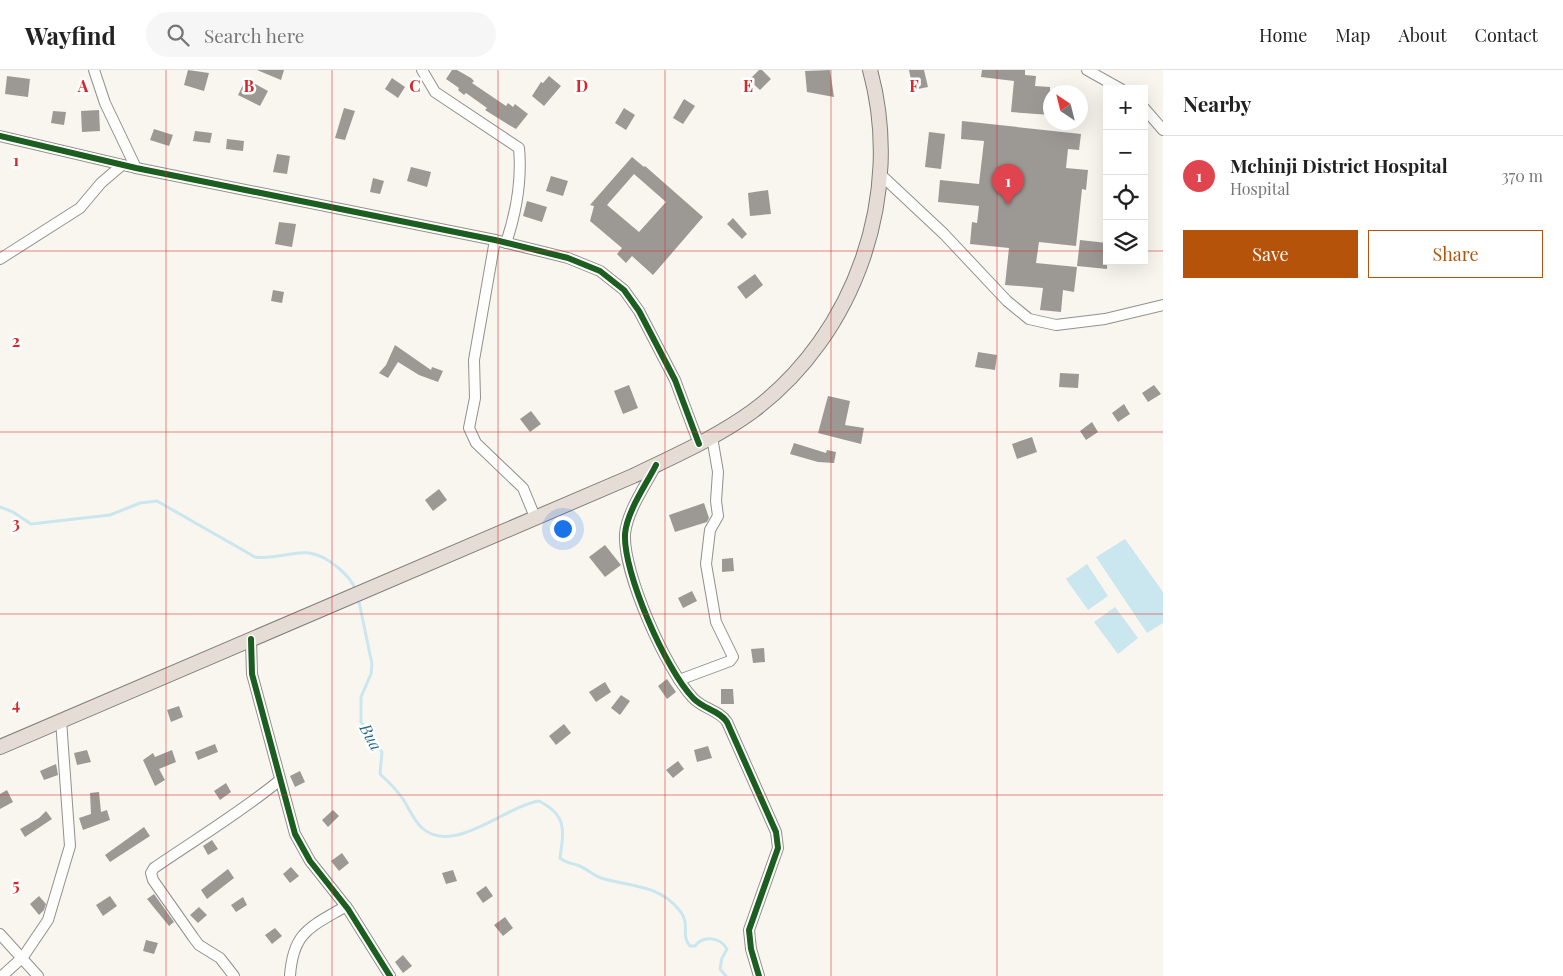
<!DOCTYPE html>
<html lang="en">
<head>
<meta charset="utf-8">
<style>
  body { margin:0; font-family:"Playfair Display",serif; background:#f6f6f6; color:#222 }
  .controls { position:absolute; right:15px; top:15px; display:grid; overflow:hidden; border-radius:0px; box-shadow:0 5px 20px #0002 }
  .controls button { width:45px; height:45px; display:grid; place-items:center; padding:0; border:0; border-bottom:1px solid #e0e0e0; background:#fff; color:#222; font:25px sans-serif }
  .compass { position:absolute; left:1043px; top:15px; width:45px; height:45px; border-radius:50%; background:#fff; box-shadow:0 5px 20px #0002; rotate:325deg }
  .you { position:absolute; left:562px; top:458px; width:18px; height:18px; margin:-12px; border:4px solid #fff; border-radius:50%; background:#1a73e8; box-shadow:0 0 0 8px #1a73e833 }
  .badge { display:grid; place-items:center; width:32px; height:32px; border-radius:50%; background:#b45309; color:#fff; font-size:16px; font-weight:700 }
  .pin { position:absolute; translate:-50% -41px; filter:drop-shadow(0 1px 2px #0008) }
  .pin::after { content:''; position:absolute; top:26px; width:18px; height:15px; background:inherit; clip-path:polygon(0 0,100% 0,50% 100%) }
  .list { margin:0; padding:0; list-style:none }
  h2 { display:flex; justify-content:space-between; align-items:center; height:65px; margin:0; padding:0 20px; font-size:21px }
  h2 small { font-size:16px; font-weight:400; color:#767676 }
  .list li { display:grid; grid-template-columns:32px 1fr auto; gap:15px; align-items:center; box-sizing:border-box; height:80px; padding:0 20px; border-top:1px solid #e0e0e0 }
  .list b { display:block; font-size:19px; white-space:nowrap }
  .list p { margin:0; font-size:16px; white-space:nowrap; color:#767676 }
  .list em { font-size:16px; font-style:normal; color:#767676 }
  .actions { display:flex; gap:10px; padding:15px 20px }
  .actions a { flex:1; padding:11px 0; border:1px solid #b45309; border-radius:0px; text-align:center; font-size:18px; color:#b45309 }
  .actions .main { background:#b45309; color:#fff }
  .icon { flex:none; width:28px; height:28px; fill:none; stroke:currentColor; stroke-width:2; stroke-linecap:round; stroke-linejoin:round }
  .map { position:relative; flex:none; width:1163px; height:906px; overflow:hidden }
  header { display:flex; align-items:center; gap:30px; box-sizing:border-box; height:70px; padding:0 25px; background:#fff; border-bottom:1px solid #e0e0e0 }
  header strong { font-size:24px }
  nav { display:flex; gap:28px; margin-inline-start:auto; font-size:18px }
  .search { width:350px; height:45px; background:#f6f6f6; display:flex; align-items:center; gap:12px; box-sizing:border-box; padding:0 18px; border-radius:28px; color:#767676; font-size:19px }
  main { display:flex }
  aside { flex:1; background:#fff }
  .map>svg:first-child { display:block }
  .water { fill:#cae6ee }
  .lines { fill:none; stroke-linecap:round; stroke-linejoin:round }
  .stream { stroke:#cae6ee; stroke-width:3 }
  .building { fill:#9c9995; fill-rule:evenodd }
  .minor-casing { stroke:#92918e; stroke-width:12 }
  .highway-casing { stroke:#7f7e7b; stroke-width:16 }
  .minor { stroke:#fefefd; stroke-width:10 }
  .highway { stroke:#e6dcd6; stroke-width:14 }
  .cycleway-casing { stroke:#fff; stroke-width:9 }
  .cycleway { stroke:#1b5e20; stroke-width:6 }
  .grid { fill:none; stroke:#d62828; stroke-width:1; stroke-opacity:0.55 }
  .labels { text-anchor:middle; stroke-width:5; stroke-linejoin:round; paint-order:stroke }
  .water-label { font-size:16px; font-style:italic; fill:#236a8e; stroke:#fff }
  .grid-label { font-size:16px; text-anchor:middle; font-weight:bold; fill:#d62828; stroke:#fff; stroke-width:5; stroke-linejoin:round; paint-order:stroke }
</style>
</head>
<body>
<header>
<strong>Wayfind</strong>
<div class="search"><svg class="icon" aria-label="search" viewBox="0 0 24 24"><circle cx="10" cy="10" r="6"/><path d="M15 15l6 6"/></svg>Search here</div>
<nav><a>Home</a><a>Map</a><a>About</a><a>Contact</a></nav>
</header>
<main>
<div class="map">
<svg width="1163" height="906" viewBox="0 0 1163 906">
  <rect width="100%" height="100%" fill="#f9f6ef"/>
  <g class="water">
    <path d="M1125,469L1163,522V553L1147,563L1096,487Z"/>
    <path d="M1087,494L1108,526L1088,540L1066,509Z"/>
    <path d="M1115,537L1138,568L1118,584L1094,552Z"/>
  </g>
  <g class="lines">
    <g class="stream">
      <path d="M0,437L13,442L31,454L110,445L140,433L157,431L255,487C274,490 293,481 309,483C326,485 351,505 356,521"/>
      <path d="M358,527L372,594L371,604L361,627V652L382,682L380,704C389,712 396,719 403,729C409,738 413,750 422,758C454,786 505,736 539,731C567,745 564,760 560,788C566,793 570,793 577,795C586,798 593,805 601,808C630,817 659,814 680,841C691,854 680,865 690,876H695C703,865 720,867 727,879L722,888L720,899L726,906"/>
    </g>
  </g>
  <g class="building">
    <path d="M188,0L209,3L204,21L184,15Z"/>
    <path d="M257,0H284L281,10Z"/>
    <path d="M452,0H457L471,8L474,11L472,13L506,36L508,33L513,37L515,34L528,44L516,59L509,55L485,40L487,38L466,23L464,25L458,20L459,18L446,9Z"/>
    <path d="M759,0H762L771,9L760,20L749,10Z"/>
    <path d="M830,0L834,27L807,22L805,1Z"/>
    <path d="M909,0H924L928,17L913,20Z"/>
    <path d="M982,0H1025V5L1036,6L1035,16L1050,17V45L1011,42L1014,11L981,7Z"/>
    <path d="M7,6L30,9L28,27L5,24Z"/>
    <path d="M549,6L561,16L544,36L532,26L541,12L543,13Z"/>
    <path d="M392,8L405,17L398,28L385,19Z"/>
    <path d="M246,9L268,21L260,36L238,25Z"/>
    <path d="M684,29L695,36L683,54L673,48Z"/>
    <path d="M344,38L355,41L345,70L335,68Z"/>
    <path d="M624,38L635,45L626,60L615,53Z"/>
    <path d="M99,40L100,61L82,62L81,41Z"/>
    <path d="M53,41L66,42L64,55L51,53Z"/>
    <path d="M962,51L1081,64L1079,80L1068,79L1066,98L1088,100L1086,120L1082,119L1076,176L1039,172L1036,193L1077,197L1074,222L1063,220L1061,242L1040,240L1043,218L1005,215L1009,178L970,174L972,152L977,153L979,136L938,132L940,110L979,114L984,71L961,69Z"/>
    <path d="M154,59L173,65L169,76L150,70Z"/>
    <path d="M195,61L212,63L210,73L193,71Z"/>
    <path d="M929,62L945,64L941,99L925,97Z"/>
    <path d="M227,69L244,71L243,81L226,79Z"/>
    <path d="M277,84L290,86L287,104L273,102Z"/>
    <path d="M632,87L644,97L645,96L703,147L653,205L632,186L626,193L617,184L622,178L590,151L594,136L590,135ZM634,104L666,132L639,162L607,135Z"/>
    <path d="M411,97L431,102L427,117L407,111Z"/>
    <path d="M551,106L568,111L563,126L546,121Z"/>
    <path d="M373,108L384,111L380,124L370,122Z"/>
    <path d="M768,120L771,144L750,146L748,123Z"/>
    <path d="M527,131L547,137L542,152L523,146Z"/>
    <path d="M733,148L747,164L742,169L727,154Z"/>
    <path d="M279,152L296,154L292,177L275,174Z"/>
    <path d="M1080,170L1107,173V199L1077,196Z"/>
    <path d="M755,204L763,215L746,229L737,217Z"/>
    <path d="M273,220L284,222L282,233L271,231Z"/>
    <path d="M395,275L431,300L432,297L443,301L438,312L419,305L398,292L388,308L379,303L386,295Z"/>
    <path d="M978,282L997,285L995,300L975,297Z"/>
    <path d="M1060,303L1079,304L1078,318L1059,317Z"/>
    <path d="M629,315L638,338L623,344L614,321Z"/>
    <path d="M1154,315L1161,324L1148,332L1142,323Z"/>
    <path d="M828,326L850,331L845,355L864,358L861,374L818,363Z"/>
    <path d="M1124,334L1130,344L1118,352L1112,343Z"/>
    <path d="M531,341L541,354L530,362L520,349Z"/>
    <path d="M1092,352L1098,362L1086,370L1080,361Z"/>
    <path d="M1032,367L1037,382L1017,389L1012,374Z"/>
    <path d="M794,373L826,383L827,380L836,382L834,393L818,392L790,384Z"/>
    <path d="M439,419L447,430L433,441L425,430Z"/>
    <path d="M704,433L709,448L707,452L675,462L669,445Z"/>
    <path d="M605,475L621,495L605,507L589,487Z"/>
    <path d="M733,488L734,501L722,502V489Z"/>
    <path d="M692,521L697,531L683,538L678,528Z"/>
    <path d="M764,578L765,592L753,593L751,579Z"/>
    <path d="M667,609L676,622L667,629L658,616Z"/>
    <path d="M605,612L611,622L596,632L589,622Z"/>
    <path d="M721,619H733L734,634H721Z"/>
    <path d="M621,625L630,631L620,645L611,638Z"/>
    <path d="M179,636L183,647L171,652L167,640Z"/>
    <path d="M564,654L571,663L556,675L549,666Z"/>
    <path d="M215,674L218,682L198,690L195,682Z"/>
    <path d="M708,676L712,688L697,692L694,680Z"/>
    <path d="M87,680L91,692L77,695L74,683Z"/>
    <path d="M172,680L176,692L159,699L165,710L155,716L143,690L153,683L155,687Z"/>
    <path d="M678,691L684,699L673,708L666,700Z"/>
    <path d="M56,694L58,705L44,710L40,701Z"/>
    <path d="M300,701L305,712L295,717L290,706Z"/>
    <path d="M226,713L231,722L220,730L214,721Z"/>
    <path d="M7,720L13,732L0,739V724Z"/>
    <path d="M99,722L101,742L107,740L110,750L83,760L79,748L91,744L90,723Z"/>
    <path d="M333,740L339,746L328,757L322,750Z"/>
    <path d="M46,741L52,749L25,767L20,759L39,748Z"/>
    <path d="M144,757L150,766L110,792L105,785Z"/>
    <path d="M212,770L218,779L208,785L203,776Z"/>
    <path d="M342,783L349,793L339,801L331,791Z"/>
    <path d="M291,797L299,806L290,813L283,804Z"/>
    <path d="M228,799L234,808L207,829L201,820Z"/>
    <path d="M453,800L457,811L446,814L442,803Z"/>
    <path d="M486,816L493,826L483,833L476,823Z"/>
    <path d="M154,824L174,852L169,856L147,829Z"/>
    <path d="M39,826L46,834L44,840L39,845L30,834Z"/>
    <path d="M110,826L117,836L103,846L96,835Z"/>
    <path d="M243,827L247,835L236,842L231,835Z"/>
    <path d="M199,837L207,845L198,853L190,845Z"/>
    <path d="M505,847L513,858L503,866L494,855Z"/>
    <path d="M275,858L282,866L272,874L265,865Z"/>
    <path d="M146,870L158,873L154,884L143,881Z"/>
    <path d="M403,885L412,896L403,903L395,892Z"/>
  </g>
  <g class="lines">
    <defs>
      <g id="minor">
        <path d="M94,0L105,33L136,98"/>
        <path d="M422,0L435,22L519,78C522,110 516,143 506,173"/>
        <path d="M1087,0L1121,19"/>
        <path d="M1144,38L1163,60"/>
        <path d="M0,66L136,98L495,170L568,188L600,201L624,220L639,241L675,310L699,374"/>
        <path d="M880,104L944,164L1007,231L1029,249L1056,255L1105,249L1163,235"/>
        <path d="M495,170L474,290L475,328L469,358L476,373L523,418L535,447"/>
        <path d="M0,189L80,138L101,113L122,95"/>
        <path d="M656,395C646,415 627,441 625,464C623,503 666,600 693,628C703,639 719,640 727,652L776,762L778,778L749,860L751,879L759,906"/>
        <path d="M251,569L252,604L295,764L310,791L348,839L390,906"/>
        <path d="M679,610L730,591L733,587L716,552L706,494L710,460L718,446L716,431L718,402L712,367"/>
        <path d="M0,864L38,906"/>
        <path d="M2,906L23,887L48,850L70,776L61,650"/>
        <path d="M234,906L220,888L199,875L193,867L153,810L151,803L154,798C196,769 240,743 280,710"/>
        <path d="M290,906C293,861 311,857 346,836"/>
      </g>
      <path id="highway" d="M0,677L633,406C674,386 716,368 753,341C856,264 904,124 870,0"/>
    </defs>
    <use href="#minor" class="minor-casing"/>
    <use href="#highway" class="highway-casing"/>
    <use href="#minor" class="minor"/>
    <use href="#highway" class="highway"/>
    <defs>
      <g id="cycleway">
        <path d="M0,66L136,98L495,170L568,188L600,201L624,220L639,241L675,310L699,374"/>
        <path d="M656,395C646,415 627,441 625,464C623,503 666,600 693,628C703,639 719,640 727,652L776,762L778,778L749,860L751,879L759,906"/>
        <path d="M251,569L252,604L295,764L310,791L348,839L390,906"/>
      </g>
    </defs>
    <use href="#cycleway" class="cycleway-casing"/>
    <use href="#cycleway" class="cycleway"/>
  </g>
  <path class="grid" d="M166,0V906M332,0V906M498,0V906M665,0V906M831,0V906M997,0V906M0,181H1107M1144,181H1163M0,362H1163M0,544H1163M0,725H1163"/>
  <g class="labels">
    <g class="water-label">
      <text transform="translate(371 667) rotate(61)" y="6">Bua</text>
    </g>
  </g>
  <g class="grid-label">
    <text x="83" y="22">A</text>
    <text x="249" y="22">B</text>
    <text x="415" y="22">C</text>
    <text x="582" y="22">D</text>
    <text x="748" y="22">E</text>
    <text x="914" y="22">F</text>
    <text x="16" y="96">1</text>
    <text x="16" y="277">2</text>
    <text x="16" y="459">3</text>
    <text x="16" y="640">4</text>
    <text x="16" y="821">5</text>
  </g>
</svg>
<div class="controls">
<button>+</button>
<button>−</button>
<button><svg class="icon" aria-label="locate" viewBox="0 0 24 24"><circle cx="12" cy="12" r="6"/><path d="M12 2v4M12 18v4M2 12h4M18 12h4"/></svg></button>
<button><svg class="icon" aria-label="layers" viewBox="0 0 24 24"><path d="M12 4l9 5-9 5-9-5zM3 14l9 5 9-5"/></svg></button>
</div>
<svg class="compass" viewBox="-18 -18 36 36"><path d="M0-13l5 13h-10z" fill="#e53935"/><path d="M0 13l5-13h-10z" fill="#767676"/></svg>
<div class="you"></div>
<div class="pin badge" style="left:1008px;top:135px;background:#e0444e">1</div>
</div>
<aside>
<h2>Nearby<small></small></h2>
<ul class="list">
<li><span class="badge" style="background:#e0444e">1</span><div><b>Mchinji District Hospital</b><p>Hospital</p></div><em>370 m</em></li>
</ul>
<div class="actions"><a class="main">Save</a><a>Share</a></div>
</aside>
</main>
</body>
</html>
